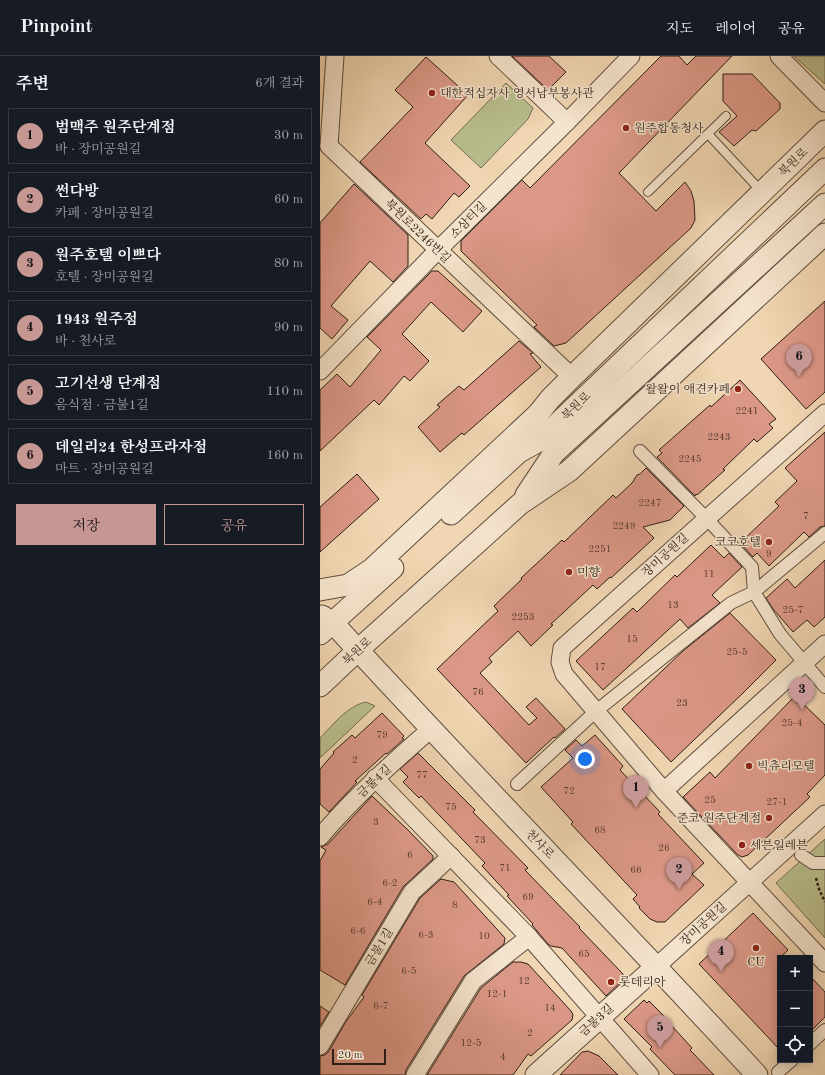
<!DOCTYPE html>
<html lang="ko">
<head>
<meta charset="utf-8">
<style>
  body { margin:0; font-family:"Old Standard TT","Noto Serif KR",serif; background:#20242c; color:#f1f3f6 }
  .controls { position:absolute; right:12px; bottom:12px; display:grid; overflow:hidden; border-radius:0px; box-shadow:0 2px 10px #0003 }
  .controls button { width:36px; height:36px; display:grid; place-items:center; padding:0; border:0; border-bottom:1px solid #363941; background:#171b24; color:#f1f3f6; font:20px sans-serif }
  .scale { position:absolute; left:12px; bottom:10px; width:54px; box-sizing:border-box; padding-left:4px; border:2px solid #2f1f17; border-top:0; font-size:11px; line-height:14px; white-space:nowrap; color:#2f1f17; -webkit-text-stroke:3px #f5e4cd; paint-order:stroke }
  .you { position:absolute; left:265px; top:703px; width:14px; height:14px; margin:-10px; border:3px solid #fff; border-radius:50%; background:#1a73e8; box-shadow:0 0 0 6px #1a73e833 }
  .badge { display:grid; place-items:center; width:26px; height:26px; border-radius:50%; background:#c59692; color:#111; font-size:13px; font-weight:700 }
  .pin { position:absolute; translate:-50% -33px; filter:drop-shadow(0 1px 2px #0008) }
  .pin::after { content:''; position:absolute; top:21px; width:14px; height:12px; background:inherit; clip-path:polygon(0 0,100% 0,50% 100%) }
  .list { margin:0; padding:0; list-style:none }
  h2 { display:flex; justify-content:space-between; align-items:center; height:52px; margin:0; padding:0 16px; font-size:17px }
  h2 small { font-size:13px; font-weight:400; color:#9ea1a6 }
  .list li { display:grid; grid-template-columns:26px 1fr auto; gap:12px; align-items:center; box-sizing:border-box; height:56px; margin:0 8px 8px; padding:0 8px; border:1px solid #363941; border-radius:0px }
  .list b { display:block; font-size:15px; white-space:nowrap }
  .list p { margin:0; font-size:13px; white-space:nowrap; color:#9ea1a6 }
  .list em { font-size:13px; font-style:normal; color:#9ea1a6 }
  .actions { display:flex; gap:8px; padding:12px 16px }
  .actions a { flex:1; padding:9px 0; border:1px solid #c59692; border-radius:0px; text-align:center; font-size:14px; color:#c59692 }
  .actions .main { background:#c59692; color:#111 }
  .icon { flex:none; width:22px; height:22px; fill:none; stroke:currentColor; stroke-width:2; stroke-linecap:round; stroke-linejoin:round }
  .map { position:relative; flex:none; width:505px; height:1019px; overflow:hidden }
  header { display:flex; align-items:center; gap:24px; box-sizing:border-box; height:56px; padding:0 20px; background:#171b24; border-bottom:1px solid #363941 }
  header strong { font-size:19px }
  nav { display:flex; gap:22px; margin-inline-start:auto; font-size:14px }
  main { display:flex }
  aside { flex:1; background:#171b24 }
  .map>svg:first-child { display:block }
  .green { fill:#b9be8d; stroke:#746e52 }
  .building { fill:#dc9887; stroke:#2f1f17 }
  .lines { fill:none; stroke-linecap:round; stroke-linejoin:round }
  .service-casing { stroke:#5f4d3e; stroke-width:10 }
  .pedestrian-casing { stroke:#5f4d3e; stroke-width:14 }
  .minor-casing { stroke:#5f4d3e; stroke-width:19 }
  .tertiary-casing { stroke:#5f4d3e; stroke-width:23 }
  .path { stroke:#2f1f17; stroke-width:2.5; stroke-dasharray:3 2; stroke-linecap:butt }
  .service { stroke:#f5e4cd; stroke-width:8 }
  .pedestrian { stroke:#f5e4cd; stroke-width:12 }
  .minor { stroke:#f5e4cd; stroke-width:17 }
  .tertiary { stroke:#f5e4cd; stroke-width:21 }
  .poi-dot { fill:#8f2418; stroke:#f5e4cd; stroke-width:1.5 }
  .labels { text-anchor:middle; stroke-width:3; stroke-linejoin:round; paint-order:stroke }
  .number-label { font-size:10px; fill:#5a3d33 }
  .poi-label { font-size:12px; fill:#2f1f17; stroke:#f5e4cd; text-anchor:start }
  .street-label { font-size:12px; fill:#2f1f17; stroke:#f5e4cd }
</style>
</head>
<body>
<header>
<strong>Pinpoint</strong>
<nav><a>지도</a><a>레이어</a><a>공유</a></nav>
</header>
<main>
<aside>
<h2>주변<small>6개 결과</small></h2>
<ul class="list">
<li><span class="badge">1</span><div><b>범맥주 원주단계점</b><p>바 · 장미공원길</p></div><em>30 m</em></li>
<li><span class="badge">2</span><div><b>썬다방</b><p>카페 · 장미공원길</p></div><em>60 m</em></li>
<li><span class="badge">3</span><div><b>원주호텔 이쁘다</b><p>호텔 · 장미공원길</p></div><em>80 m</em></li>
<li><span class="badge">4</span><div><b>1943 원주점</b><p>바 · 천사로</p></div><em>90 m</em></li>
<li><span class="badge">5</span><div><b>고기선생 단계점</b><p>음식점 · 금불1길</p></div><em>110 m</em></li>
<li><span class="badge">6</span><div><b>데일리24 한성프라자점</b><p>마트 · 장미공원길</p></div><em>160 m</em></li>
</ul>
<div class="actions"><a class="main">저장</a><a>공유</a></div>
</aside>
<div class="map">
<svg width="505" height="1019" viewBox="0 0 505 1019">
  <rect width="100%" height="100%" fill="#f0d6b2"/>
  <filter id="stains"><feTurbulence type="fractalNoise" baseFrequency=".005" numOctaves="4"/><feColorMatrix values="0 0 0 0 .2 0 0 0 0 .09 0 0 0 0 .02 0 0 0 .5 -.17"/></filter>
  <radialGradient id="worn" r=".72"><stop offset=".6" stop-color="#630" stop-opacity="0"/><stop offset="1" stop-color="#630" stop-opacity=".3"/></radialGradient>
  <g class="green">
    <path d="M474,0H505V28Z"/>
    <path d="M186,27L213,52L208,63L161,112L131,84Z"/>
    <path d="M46,646L55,650L0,702V682C13,669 27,650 46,646Z"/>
    <path d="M505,783V882L456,827Z"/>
  </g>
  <g class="building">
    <path d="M192,0H229L246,16L228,34Z"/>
    <path d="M341,0H359L367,9L376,0H412L299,117L336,155L365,126L371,135L374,145L375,164L371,172L246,287L234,290L214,271L217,269L141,195V185L202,124L210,132Z"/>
    <path d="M106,1L148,39L105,87L150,130L139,141L134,137L112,163L106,158L101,163L40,106L93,51L75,34Z"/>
    <path d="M403,18H432L460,47V53L436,75L432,74L414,90L399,76L417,60L403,45Z"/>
    <path d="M34,128L88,179V210L73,226L50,205L11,250L28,264L12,283L0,272V167Z"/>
    <path d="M112,215H118L162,255L143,276L111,246L82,278L109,305L90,325L84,320L59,349L54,344L0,395V334L17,318L30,331L61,294L47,281Z"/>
    <path d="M505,245V336L486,353L441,303Z"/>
    <path d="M199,285L213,297L210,298L221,311L144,379L142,377L120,396L98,371L120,351L117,349L139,330L144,334Z"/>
    <path d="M420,324L456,363L449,368L453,372L437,386L434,383L403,413L405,414L377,439L376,438L375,440L337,401L342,397L339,394L390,349L391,351Z"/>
    <path d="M505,376V470L500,471L489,481L484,476L449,510L437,497L433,501L420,487L459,450L455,446L477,425L465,412Z"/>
    <path d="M326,412L364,450L350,464L323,471L334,482L291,522L290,521L277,533L273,529L231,568L233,569L211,590L198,575L169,602L172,606L160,617L209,669L217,662L206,651L216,642L245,673L235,682L234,681L206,707L117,613L178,555L174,550L202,523L201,522L242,484L244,486L293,439L296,442L312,427L317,419L320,418Z"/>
    <path d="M37,418L59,443L0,496V451Z"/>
    <path d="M391,489L404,502L409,497L422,511L392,539L400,547L368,572L360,563L283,634L256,605L313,552L317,556L355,519L357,521Z"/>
    <path d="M505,504V561L494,571L487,564L473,576L453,553L446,542L467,523L475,532Z"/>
    <path d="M410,557L456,604L422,638L351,706L302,653L363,595Z"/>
    <path d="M475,640L505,669V719L487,738L490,741L428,799L422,801L418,799L363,741L390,716L395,722Z"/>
    <path d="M62,657L84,680L82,682L84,683L67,698L66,697L35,725L37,726L9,756L0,748V713L14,697L13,696L32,679L35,682Z"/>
    <path d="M275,679L303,710L300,714L340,756L338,758L384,807L372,818L384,829L345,866H337L330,863L319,852L320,851L313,843L317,839L251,768L253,766L221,731L253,702L245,694L256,684L262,690Z"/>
    <path d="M98,697L155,754L153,756L208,812L205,814L260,871L259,872L303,918V924L286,940L242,892L231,890L228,888L212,869L213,868L187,840L189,839L162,810L165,807L101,740L99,742L83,726L88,721L80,713Z"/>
    <path d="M52,740L88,774L113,800V803L83,831L25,929L0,914V805L6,794L1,791L8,788Z"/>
    <path d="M121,823L134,826L185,882L184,888L144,920L86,1014L85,1019H0V1000L5,999L9,995L25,967L44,941L42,939L100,842Z"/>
    <path d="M433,857L468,894L460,902V994L379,908Z"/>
    <path d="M193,906H201L208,908L251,955L253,959L252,964L211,1000L208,998L193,1019H107L161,932Z"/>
    <path d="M490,920L505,936V961L490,976Z"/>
    <path d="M324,944L327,947L329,945L351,967L350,968L372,992L370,994L394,1019H355L330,993L332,991L304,963Z"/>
    <path d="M0,950L9,956L0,970Z"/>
    <path d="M268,995L279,1000L298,1019H240L262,996Z"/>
  </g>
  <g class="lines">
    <defs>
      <g id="service">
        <path d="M388,78L442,136"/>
        <path d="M328,136L406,60"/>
      </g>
      <g id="pedestrian">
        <path d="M320,395L386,462L432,511L434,536L460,578L505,631"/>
        <path d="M197,728L275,656L411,547L434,536L505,477"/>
        <path d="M481,799L493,807H505"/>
        <path d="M490,988L505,974"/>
        <path d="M458,1016L472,1004"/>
      </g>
      <g id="minor">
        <path d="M178,0L247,66"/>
        <path d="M459,0L505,47"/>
        <path d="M9,90L252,321"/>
        <path d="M9,90L15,0"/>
        <path d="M0,315L118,194L247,66L311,0"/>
        <path d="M505,357L242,592L240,606L244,618L344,735L505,907"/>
        <path d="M55,722L209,881L330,1019"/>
        <path d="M344,735L505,588"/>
        <path d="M0,781C34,741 72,707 112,672"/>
        <path d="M337,910L505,758"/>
        <path d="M0,990L92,836L131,800"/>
        <path d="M95,1019L153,925L209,881"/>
      </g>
      <g id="tertiary">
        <path d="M206,439L234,397L505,148"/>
        <path d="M131,458L199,396L219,385L505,113"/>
        <path d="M0,534L28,529L52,513L218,358L230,343L252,321L505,75"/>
        <path d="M2,560L13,567C152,719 297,867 437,1019"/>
        <path d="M0,578L73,512"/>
        <path d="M0,630L38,594L200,448L249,415L505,178"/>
        <path d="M216,1019L337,910"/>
      </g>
    </defs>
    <use href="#service" class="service-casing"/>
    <use href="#pedestrian" class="pedestrian-casing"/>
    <use href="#minor" class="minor-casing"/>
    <use href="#tertiary" class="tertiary-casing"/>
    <path class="path" d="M496,822L499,833L505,846"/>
    <use href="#service" class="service"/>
    <use href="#pedestrian" class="pedestrian"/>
    <use href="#minor" class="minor"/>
    <use href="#tertiary" class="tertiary"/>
  </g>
  <g class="poi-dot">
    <circle cx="112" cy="37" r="4"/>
    <circle cx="306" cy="72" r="4"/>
    <circle cx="418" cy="333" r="4"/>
    <circle cx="449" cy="486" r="4"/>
    <circle cx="249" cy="516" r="4"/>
    <circle cx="429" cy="710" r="4"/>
    <circle cx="449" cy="762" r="4"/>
    <circle cx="422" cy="789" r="4"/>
    <circle cx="436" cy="892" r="4"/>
    <circle cx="291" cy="926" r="4"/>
  </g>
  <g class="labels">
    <g class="number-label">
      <text x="427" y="358">2241</text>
      <text x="399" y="384">2243</text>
      <text x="370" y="406">2245</text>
      <text x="330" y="450">2247</text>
      <text x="486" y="463">7</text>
      <text x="304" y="473">2249</text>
      <text x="280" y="496">2251</text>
      <text x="449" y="501">9</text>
      <text x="389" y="521">11</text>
      <text x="353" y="552">13</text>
      <text x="473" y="557">25-7</text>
      <text x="203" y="564">2253</text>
      <text x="312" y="586">15</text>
      <text x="417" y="599">25-5</text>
      <text x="280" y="614">17</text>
      <text x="158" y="639">76</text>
      <text x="362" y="650">23</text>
      <text x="472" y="670">25-4</text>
      <text x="62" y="682">79</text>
      <text x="35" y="707">2</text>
      <text x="102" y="722">77</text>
      <text x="249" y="738">72</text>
      <text x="390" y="747">25</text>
      <text x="457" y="749">27-1</text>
      <text x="131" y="754">75</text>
      <text x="56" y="769">3</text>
      <text x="280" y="777">68</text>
      <text x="160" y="787">73</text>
      <text x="344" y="795">26</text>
      <text x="90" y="802">6</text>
      <text x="185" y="815">71</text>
      <text x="316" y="817">66</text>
      <text x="70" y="830">6-2</text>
      <text x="208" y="844">69</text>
      <text x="55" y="849">6-4</text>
      <text x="135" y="852">8</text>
      <text x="38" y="878">6-6</text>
      <text x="106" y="882">6-3</text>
      <text x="164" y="883">10</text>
      <text x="264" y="901">65</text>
      <text x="89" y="918">6-5</text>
      <text x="204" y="928">12</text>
      <text x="177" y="941">12-1</text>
      <text x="61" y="953">6-7</text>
      <text x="230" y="955">14</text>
      <text x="210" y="980">2</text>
      <text x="151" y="990">12-5</text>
      <text x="183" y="1004">4</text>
    </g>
    <g class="poi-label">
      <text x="120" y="41">대한적십자사 영서남부봉사관</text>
      <text x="314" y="76">원주합동청사</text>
      <text x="410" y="337" text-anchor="end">왈왈이 애견카페</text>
      <text x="441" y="490" text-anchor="end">코코호텔</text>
      <text x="257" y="520">미향</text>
      <text x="437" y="714">빅츄리모텔</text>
      <text x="441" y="766" text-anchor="end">준코 원주단계점</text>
      <text x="430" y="793">세븐일레븐</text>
      <text x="436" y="910" text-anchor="middle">CU</text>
      <text x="299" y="930">롯데리아</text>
    </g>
    <g class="street-label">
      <text transform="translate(473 106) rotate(-44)" y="4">북원로</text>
      <text transform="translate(148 164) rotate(-45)" y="4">소삼터길</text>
      <text transform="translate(98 175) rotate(44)" y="4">북원로2246번길</text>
      <text transform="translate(256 350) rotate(-44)" y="4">북원로</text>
      <text transform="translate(345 499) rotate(-42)" y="4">장미공원길</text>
      <text transform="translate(37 595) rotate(-43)" y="4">북원로</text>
      <text transform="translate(54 725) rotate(-43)" y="4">금불4길</text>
      <text transform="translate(220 788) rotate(46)" y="4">천사로</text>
      <text transform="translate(383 868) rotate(-42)" y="4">장미공원길</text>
      <text transform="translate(59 891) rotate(-59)" y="4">금불1길</text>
      <text transform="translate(276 964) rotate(-42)" y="4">금불3길</text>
    </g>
  </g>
  <rect width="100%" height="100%" filter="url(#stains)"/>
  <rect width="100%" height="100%" fill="url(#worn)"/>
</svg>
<div class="controls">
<button>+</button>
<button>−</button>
<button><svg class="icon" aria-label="locate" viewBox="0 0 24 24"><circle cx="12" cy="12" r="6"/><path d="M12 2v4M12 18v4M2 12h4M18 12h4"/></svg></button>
</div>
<div class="scale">20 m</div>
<div class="you"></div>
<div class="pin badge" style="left:316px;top:752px">1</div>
<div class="pin badge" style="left:359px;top:834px">2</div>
<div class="pin badge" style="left:482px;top:654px">3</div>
<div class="pin badge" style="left:401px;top:916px">4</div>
<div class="pin badge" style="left:340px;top:992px">5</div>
<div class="pin badge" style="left:479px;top:321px">6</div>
</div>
</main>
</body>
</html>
